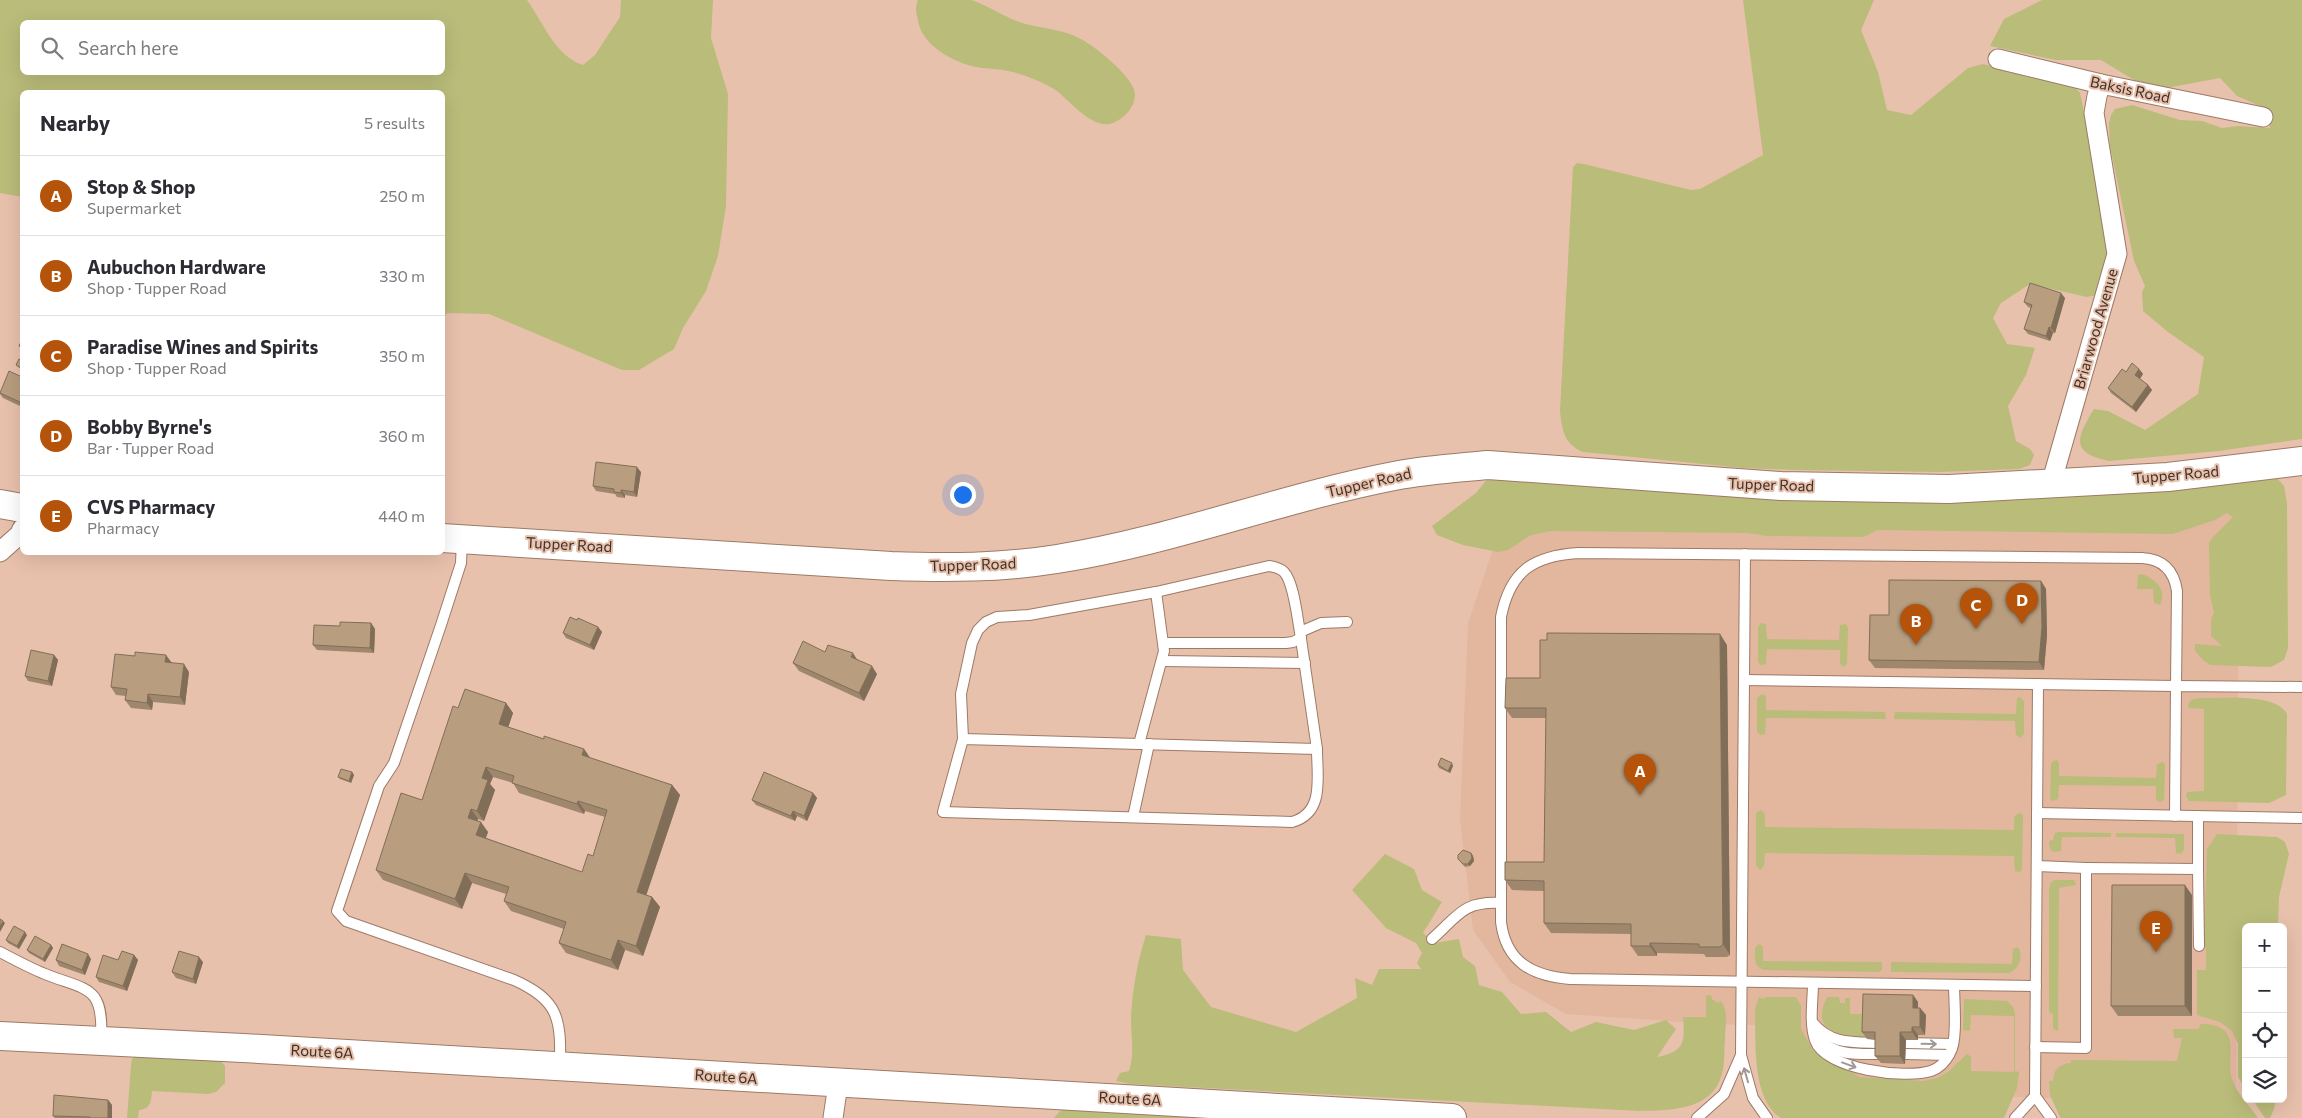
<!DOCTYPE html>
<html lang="en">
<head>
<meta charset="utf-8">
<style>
  body { margin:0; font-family:Commissioner,sans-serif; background:#f7f7f7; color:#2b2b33 }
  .controls { position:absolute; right:15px; bottom:15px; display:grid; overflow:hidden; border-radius:8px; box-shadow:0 5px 20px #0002 }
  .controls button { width:45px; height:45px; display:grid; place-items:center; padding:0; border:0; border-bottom:1px solid #e1e1e2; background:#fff; color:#2b2b33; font:25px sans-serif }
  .you { position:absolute; left:962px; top:494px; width:18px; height:18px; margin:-12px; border:4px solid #fff; border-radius:50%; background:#1a73e8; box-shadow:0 0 0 8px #1a73e833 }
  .badge { display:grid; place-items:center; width:32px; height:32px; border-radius:50%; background:#b45309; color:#fff; font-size:16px; font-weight:700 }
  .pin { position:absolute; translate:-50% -41px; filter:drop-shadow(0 1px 2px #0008) }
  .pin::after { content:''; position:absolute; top:26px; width:18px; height:15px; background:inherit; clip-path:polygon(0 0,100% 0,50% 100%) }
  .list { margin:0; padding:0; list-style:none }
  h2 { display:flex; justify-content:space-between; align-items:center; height:65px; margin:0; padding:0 20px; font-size:21px }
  h2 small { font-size:16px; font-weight:400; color:#7c7c81 }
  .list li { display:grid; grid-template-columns:32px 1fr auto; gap:15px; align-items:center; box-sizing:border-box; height:80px; padding:0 20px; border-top:1px solid #e1e1e2 }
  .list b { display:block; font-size:19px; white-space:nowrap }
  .list p { margin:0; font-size:16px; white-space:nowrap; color:#7c7c81 }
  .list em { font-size:16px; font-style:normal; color:#7c7c81 }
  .icon { flex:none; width:28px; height:28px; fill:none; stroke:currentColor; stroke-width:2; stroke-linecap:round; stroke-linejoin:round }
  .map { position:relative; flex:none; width:2302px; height:1118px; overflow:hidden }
  .search { position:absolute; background:#fff; box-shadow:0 5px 20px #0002; left:20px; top:20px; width:425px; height:55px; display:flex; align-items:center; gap:12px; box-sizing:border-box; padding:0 18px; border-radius:8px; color:#7c7c81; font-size:19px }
  .panel { position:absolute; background:#fff; box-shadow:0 5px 20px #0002; left:20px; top:90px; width:425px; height:465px; border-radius:8px }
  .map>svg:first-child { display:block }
  .built { fill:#e3b69e }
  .green { fill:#babc7a; fill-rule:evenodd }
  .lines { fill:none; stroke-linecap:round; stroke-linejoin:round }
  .service-casing { stroke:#9d7a66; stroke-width:12 }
  .minor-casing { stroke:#9d7a66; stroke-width:21 }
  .secondary-casing { stroke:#9d7a66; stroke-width:30 }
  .service { stroke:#fff; stroke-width:10 }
  .minor { stroke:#fff; stroke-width:19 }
  .secondary { stroke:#fff; stroke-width:28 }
  .wall { fill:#9e876d; fill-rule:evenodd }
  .shaded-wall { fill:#816e59 }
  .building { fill:#b89d7f; stroke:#816e59; fill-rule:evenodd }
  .oneway { stroke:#9f9894 }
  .labels { text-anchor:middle; stroke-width:4; stroke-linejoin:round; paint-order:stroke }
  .street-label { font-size:15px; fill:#3f3028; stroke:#e8c1ad }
</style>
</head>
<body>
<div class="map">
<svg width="2302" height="1118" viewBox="0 0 2302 1118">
  <rect width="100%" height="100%" fill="#e8c1ad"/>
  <path class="built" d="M2239,511L2236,1104L1858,1092L1815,1067L1789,1026L1711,1024L1566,1014L1510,982L1473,930L1460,819L1468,623L1492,552L1555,522Z"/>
  <g class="green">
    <path d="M0,0H527C543,22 555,56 583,65L595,55L620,17L621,0H713L711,38L728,94L726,206L718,256L706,291L683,328L674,349L639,370H622L489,314L448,313L443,316L442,92H22V197L0,193ZM22,22H442V72H22Z"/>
    <path d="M918,0C930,0 961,0 971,0C987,5 1003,16 1019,22C1039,29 1062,28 1081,39C1096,47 1126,72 1133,87C1140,102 1126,118 1113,123C1092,131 1068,98 1054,89C1041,81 1023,74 1008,71C1000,69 990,69 982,68C959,65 926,49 919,25C917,15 914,10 918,0Z"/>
    <path d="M1743,0H1874L1861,30L1878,72L1887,110L1911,115L1968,68L1983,64L2074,86L2080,93L2111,242L2100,294L2087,297L2030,284L2001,303L1993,318L2007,344L2035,348L2026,375L2008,406L2016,441L2030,449L2034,455L2030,465L2019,469L1939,472L1794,470L1743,468L1583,452C1564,444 1562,430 1560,411L1573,167L1577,163L1584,164L1691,190L1700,189L1763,155Z"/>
    <path d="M2042,0H2302V439L2219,451L2109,461C2069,453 2077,437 2094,409L2108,411L2145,430L2198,394L2204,357L2168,332L2143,311L2142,292L2145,286L2134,261L2110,146L2109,124L2111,115L2115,109L2132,105L2180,120L2202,121L2222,128L2238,126L2270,128L2269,110L2237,96L2220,78L2166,88L2139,83L2101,60H2056L1990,46L2004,19Z"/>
    <path d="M2276,477L2284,486L2287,504L2288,648L2284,660L2271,667L2210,665L2203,660L2195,651V644L2222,646L2211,636V620L2214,612L2210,595L2209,543L2212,538L2233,517L2227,513L2215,520L2173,534L1879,530C1872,531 1869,536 1862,537L1767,536L1748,533L1551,531L1531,535L1508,550L1498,552L1463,545L1437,535L1432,526L1476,493L1488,478L2057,497L2110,494Z"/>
    <path d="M2138,575L2141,574C2155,578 2168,590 2160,605L2154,603L2153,589H2137Z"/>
    <path d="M1761,623L1766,624L1767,639L1839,640L1840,625L1846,624L1848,628L1847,664L1844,667L1840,664V650L1767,649L1766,664L1761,665L1758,662V627Z"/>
    <path d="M1762,694L1766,696V710L1885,712L1886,719L1766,718L1765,734L1761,735L1757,732V698Z"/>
    <path d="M2020,697L2024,701V734L2020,738L2016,735L2015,721L1894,719L1895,712L2016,714L2017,698Z"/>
    <path d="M2198,698C2220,699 2276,692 2287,714L2286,795L2269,803L2189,801L2186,796L2187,792L2204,791V709L2189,708L2188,705L2191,700Z"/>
    <path d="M2057,760L2059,763V776L2156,778L2157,764L2163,762L2165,765L2164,800L2160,802L2156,800V786L2059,785L2058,799L2052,801L2050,798L2051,764L2053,761Z"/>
    <path d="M1761,810L1765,814V827L2014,830V817L2017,814L2021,813L2023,816L2022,869L2020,872L2015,871L2014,856L1765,853L1764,866L1760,870L1756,865V813Z"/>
    <path d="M2059,832L2111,833V837H2062L2061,851L2053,852L2050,849L2049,841L2053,840L2055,833Z"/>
    <path d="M2116,833L2184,834V850L2181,854L2176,853L2175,838L2116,837Z"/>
    <path d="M2217,834L2277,837L2285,842L2289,854L2279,897L2278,927H2246V1090L2238,1077V1044L2232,1031L2220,1022L2197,1015V970H2206V948L2204,947L2207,849Z"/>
    <path d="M1385,854L1414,869L1422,890L1442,902L1423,933L1435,943L1459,939L1463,957L1475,966L1479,985L1502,992L1521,1014L1546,1012L1571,1032L1596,1022L1634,1030L1666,1020L1676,1029L1657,1057C1685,1052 1685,1041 1683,1017H1706V996L1711,995L1712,999L1718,1003L1721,1001C1729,1012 1725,1027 1725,1039C1724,1050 1725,1063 1722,1074C1712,1111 1671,1110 1640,1111L1130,1084L1116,1081L1120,1073L1129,1071C1135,1053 1131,1038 1131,1020C1132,991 1137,963 1146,935L1181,939L1183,970L1211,1007L1296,1032L1357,998L1355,978L1372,985L1379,969H1421L1417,963L1422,953L1416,943L1386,928L1352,890Z"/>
    <path d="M2055,880H2074L2076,884L2075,885L2059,888L2058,1031L2053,1029V1014L2049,1012V889L2051,882Z"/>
    <path d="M1759,944L1763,947V961L1882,962V970L1879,972L1764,970C1753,966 1755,958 1755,948Z"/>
    <path d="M2018,947C2024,957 2019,969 2009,973L1891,972V962L2012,964L2013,949Z"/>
    <path d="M1759,997L1762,999L1767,997H1796L1801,1006V1029L1813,1050L1860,1077L1923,1081L1937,1078L1948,1072L1967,1054L1971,1057V1071L2014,1072V1016L1971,1015L1970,1031L1963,1030L1964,999L2007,1001L2013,1007L2015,1014V1071L2019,1072L2017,1088L2004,1118H1781C1751,1100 1756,1039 1755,1009Z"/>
    <path d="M1827,997H1839L1840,1003H1845V998H1850V1014H1863L1867,1038C1842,1034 1809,1034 1827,997Z"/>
    <path d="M2200,1024C2245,1024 2225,1056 2232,1079C2236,1093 2250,1106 2258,1118H2061L2059,1115L2050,1095L2049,1081H2053C2053,1070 2059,1064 2071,1063V1060L2177,1061L2182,1038H2174L2173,1029H2199Z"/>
    <path d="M137,1054L218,1058L225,1066V1083L216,1092L208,1094L152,1091C151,1101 151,1109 139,1110L138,1118H127L131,1066L132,1059Z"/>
    <path d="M2252,1099H2276L2274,1109L2270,1118H2265Z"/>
    <path d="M1066,1109L1198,1115L1206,1118H1054L1060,1111Z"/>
  </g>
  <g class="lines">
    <defs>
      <g id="service">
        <path d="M462,540L461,563L441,625L394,763L379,786L337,911L346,921L514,980C559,1000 561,1019 560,1065"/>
        <path d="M1300,632C1297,617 1294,583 1284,572C1280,568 1275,567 1269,566L1156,592L1164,651L1139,744L1317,749L1300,632L1321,623L1347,622"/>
        <path d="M1164,643H1286L1293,642L1301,638"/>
        <path d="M1162,661L1305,663"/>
        <path d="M1744,680L2176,686L2177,591C2174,571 2163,559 2142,558L1578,553C1533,556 1510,571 1501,617V922C1506,962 1532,976 1570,979L2036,986"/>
        <path d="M963,739L961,694L972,643L978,630L986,622L997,617L1029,615L1156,592"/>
        <path d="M1139,744L963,739L943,812L1292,822C1325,813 1317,777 1317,749"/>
        <path d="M2037,813L2302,818"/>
        <path d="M2175,816L2176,686L2302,687"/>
        <path d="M1133,817L1149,744"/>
        <path d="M2037,866L2086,868"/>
        <path d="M2198,869L2199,946"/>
        <path d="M1432,939C1459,915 1463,901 1501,903"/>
        <path d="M0,952C15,960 30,968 45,974C88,991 104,985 101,1040"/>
        <path d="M1813,983C1813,1000 1809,1023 1815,1040C1825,1070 1906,1079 1931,1071C1940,1068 1946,1061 1950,1053C1958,1041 1954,1001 1954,985"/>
        <path d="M1813,1023C1831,1045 1854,1042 1881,1043"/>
        <path d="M1820,1040C1835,1056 1860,1054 1881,1054"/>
        <path d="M1905,1043L1953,1044"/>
        <path d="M2035,1047L2086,1048V868L2198,869V816"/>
        <path d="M1905,1054L1949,1055"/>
        <path d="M1741,1055L1745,554"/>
        <path d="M2035,1096L2038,684"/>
        <path d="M1697,1118L1724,1094L1741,1055L1753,1098L1767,1118"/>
        <path d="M2015,1118L2035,1096L2051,1118"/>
      </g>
      <g id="minor">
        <path d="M1998,59L2101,84L2263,117"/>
        <path d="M2051,484L2117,254L2094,113L2097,96L2101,84"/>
        <path d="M0,552L20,534L22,529"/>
        <path d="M833,1118L838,1084"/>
      </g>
      <g id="secondary">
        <path d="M0,504L22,508"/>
        <path d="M442,538L891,566C946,568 1001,568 1057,559C1171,541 1281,498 1394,476C1425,470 1457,468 1488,465L1781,486L1949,489L2168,477L2302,461"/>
        <path d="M0,1036L243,1048L1452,1118"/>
      </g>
    </defs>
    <use href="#service" class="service-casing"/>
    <use href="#minor" class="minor-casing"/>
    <use href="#secondary" class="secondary-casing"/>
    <use href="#service" class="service"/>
    <use href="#minor" class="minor"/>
    <use href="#secondary" class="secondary"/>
  </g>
  <g class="wall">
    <path d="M2065,298L2055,333H2053L2050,341L2028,334L2024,329L2031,308L2028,307L2024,302Z"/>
    <path d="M2139,369L2143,374L2140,379L2148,385L2152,390L2136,412L2111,393L2108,388L2126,372Z"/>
    <path d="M22,377V407L3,398L0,394V392Z"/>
    <path d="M641,472L637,497L625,495V498L617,497L615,494L596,491L593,486Z"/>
    <path d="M2041,581L2046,589L2047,635L2044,670L1875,668L1869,660L1889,615Z"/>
    <path d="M577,620L598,627L602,632L594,650L566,638L563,633Z"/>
    <path d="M371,623L375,629L374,653L317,650L313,645L340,626Z"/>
    <path d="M1727,645L1730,955L1727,957H1706L1704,954L1657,953V956H1638L1631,946V934L1551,933L1544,923V891L1512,890L1505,880L1544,862L1546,718H1512L1505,708L1540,678Z"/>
    <path d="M825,652L858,660L877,674L864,701L799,671L793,663Z"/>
    <path d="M54,655L58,660L52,686L28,681L25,676Z"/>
    <path d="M171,663L189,672L185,705L153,702L152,710L131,708L125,700L126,696L116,695L111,687Z"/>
    <path d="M506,703L513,713L508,727L544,739L584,749L590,758L672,785L680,795L646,895L652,897L660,907L643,956L625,950L618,970L566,953L559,943L564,929L511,911L504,901L506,894L472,883L462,909L383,880L376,870L422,800L458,708ZM493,777L513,783L519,793L584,814L585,811L605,817L593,856L582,872L486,838L488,832L477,821L478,819L484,821L495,790L490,784Z"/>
    <path d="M1438,765L1453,766L1450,773L1439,768Z"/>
    <path d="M352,772L354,775L351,783L340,779L338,777Z"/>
    <path d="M813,793L817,798L807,821L797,816L795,821L756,805L752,800Z"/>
    <path d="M1471,853L1473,856L1474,861L1470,866L1465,867L1458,859Z"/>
    <path d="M2192,895V1016H2118L2111,1006Z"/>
    <path d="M27,935L19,949L8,943L6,940Z"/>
    <path d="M51,945L53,948L45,962L29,953L27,950Z"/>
    <path d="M134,955L138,960L127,991L99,982L96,977L118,960Z"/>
    <path d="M91,959L85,975L59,966L56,960Z"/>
    <path d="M203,962L196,984L176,978L172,972Z"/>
    <path d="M1913,995L1918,1002V1008H1920L1926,1015L1925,1035H1918V1040H1906L1905,1064L1881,1063L1875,1056V1040L1867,1039L1862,1032Z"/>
    <path d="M108,1100L112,1105V1118H55L53,1116Z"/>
  </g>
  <g class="shaded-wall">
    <path d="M2061,293L2065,298L2055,333L2051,328Z"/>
    <path d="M2049,327L2053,333L2050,341L2046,336Z"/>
    <path d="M2139,369L2143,374L2139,380L2135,375Z"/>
    <path d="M2148,385L2152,390L2136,412L2132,407Z"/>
    <path d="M637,467L641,472L637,497L634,492Z"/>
    <path d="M621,490L625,495V498L621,493Z"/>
    <path d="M2041,581L2046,589L2047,635L2044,670L2039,662Z"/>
    <path d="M371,623L375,629L374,653L370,648Z"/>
    <path d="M598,627L602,632L594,650L590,645Z"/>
    <path d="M1720,634L1727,645L1730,955L1723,944Z"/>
    <path d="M853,653L858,661L851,657Z"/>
    <path d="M54,655L58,660L52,686L48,681Z"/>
    <path d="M166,655L172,663L165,662Z"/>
    <path d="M184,664L189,672L185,705L180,697Z"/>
    <path d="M872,666L877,674L864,701L859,693Z"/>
    <path d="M148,694L153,702L152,710L147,703Z"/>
    <path d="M506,703L513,713L506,734L499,724Z"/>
    <path d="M584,749L591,759L582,755Z"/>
    <path d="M1452,763L1453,766L1450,773L1448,771Z"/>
    <path d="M486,767L493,777L490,784L495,790L484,821L477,811L482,778Z"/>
    <path d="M352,772L354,775L351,783L349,781Z"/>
    <path d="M672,785L680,795L644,902L637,892Z"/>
    <path d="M813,793L817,798L807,821L804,816Z"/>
    <path d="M578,801L585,811L584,814L577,804Z"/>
    <path d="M471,809L478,819L475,828L468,818Z"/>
    <path d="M793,811L797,816L795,821L791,816Z"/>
    <path d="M481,822L488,832L483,845L476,835Z"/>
    <path d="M1471,853L1473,856L1474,861L1470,866L1468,864Z"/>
    <path d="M465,873L472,883L462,909L455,899Z"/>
    <path d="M2185,885L2192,895V1016L2185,1006Z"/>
    <path d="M652,897L660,907L643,956L636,946Z"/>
    <path d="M3,921L5,923L0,932V927Z"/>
    <path d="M25,932L27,935L19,949L17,946Z"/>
    <path d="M618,940L625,950L618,970L611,960Z"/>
    <path d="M1650,943L1657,953V956L1650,946Z"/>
    <path d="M51,945L53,948L45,962L43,959Z"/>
    <path d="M88,954L91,959L85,975L82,970Z"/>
    <path d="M134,955L138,960L127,991L123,986Z"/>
    <path d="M199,957L203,962L196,984L193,979Z"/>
    <path d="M1913,995L1918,1002V1015L1913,1008Z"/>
    <path d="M1920,1008L1926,1015L1925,1035L1920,1027Z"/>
    <path d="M1912,1027L1918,1035V1040L1912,1032Z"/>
    <path d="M1900,1032L1906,1040L1905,1064L1900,1056Z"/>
    <path d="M108,1100L112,1105V1118H108Z"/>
  </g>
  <g class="building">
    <path d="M2030,283L2061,293L2051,328L2049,327L2046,336L2024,329L2032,305L2024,302Z"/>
    <path d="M22,340V348L19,346Z"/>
    <path d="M19,359L22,360V369L16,365Z"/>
    <path d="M2132,363L2139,369L2135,375L2148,385L2132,407L2108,388L2122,369L2126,372Z"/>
    <path d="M9,371L22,377V403L0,393Z"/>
    <path d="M596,462L637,467L634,492L621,490V493L614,492V489L593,486Z"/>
    <path d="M1889,580L2041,581L2042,627L2039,662L1869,660L1870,615H1889Z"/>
    <path d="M570,617L577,620L578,618L598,627L590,645L563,633Z"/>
    <path d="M340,622L371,623L370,648L313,645L314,625L340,626Z"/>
    <path d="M1547,633L1720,634L1723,944L1720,947H1699V944L1650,943V946H1631V924L1544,923V881L1505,880V862H1544L1546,708H1505L1506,678H1540V640H1547Z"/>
    <path d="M803,641L825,652L828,645L853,653L851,657L872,666L859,693L793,663Z"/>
    <path d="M31,650L54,655L48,681L25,676Z"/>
    <path d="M135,652L166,655L165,662L184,664L180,697L148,694L147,703L125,700L127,689L111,687L115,654L135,656Z"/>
    <path d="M465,689L506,703L499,724L544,739V736L584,749L582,755L672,785L637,892L652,897L636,946L618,940L611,960L559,943L566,922L504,901L509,887L465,873L455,899L376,870L401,793L422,800L453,706L458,708ZM486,767L514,776L512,783L577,804L578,801L607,810L593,856L588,854L582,872L476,835L481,822L468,818L471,809L477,811L488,780L482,778Z"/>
    <path d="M1441,758L1452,763L1448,771L1438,765Z"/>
    <path d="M341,769L352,772L349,781L338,777Z"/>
    <path d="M764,772L813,793L804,816L793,811L791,816L752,800Z"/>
    <path d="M1463,850L1471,853L1472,858L1468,864H1463L1458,859V855Z"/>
    <path d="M2112,885H2185V1006H2111Z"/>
    <path d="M0,919L3,921L0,927Z"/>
    <path d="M14,926L25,932L17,946L6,940Z"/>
    <path d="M35,936L51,945L43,959L27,950Z"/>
    <path d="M62,944L88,954L82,970L56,960Z"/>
    <path d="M122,951L134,955L123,986L96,977L103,955L118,960Z"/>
    <path d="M179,951L199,957L193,979L172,972Z"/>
    <path d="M1863,994L1913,995V1008H1920V1027H1912V1032H1900V1056H1875V1032H1862Z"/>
    <path d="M54,1095L108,1100V1118H90V1117L53,1116Z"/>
  </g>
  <defs><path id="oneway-shaft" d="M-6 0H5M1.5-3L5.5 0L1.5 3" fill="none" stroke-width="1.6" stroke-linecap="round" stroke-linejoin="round" transform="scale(1.25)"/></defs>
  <g class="oneway">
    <use href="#oneway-shaft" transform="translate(1929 1044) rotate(1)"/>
    <use href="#oneway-shaft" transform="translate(1849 1065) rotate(20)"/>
    <use href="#oneway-shaft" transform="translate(1746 1075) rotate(-106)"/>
  </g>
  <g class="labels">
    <g class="street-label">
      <text transform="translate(2130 90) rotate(12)" y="5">Baksis Road</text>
      <text transform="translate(2096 329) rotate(-74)" y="5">Briarwood Avenue</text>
      <text transform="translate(2176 475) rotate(-5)" y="5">Tupper Road</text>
      <text transform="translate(1369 483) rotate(-13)" y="5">Tupper Road</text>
      <text transform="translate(1771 485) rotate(2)" y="5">Tupper Road</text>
      <text transform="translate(569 545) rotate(3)" y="5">Tupper Road</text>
      <text transform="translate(973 565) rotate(-2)" y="5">Tupper Road</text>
      <text transform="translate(322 1052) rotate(3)" y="5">Route 6A</text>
      <text transform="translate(726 1077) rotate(4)" y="5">Route 6A</text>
      <text transform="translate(1130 1099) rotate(3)" y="5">Route 6A</text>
    </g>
  </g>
</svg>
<div class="controls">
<button>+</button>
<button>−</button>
<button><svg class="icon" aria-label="locate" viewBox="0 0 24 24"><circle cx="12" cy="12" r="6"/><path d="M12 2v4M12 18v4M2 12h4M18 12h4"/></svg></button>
<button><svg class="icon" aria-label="layers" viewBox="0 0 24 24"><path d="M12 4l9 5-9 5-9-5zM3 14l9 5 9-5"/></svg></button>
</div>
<div class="you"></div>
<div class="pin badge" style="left:1640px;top:795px">A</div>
<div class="pin badge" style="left:1916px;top:645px">B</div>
<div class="pin badge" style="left:1976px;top:629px">C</div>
<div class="pin badge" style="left:2022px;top:624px">D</div>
<div class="pin badge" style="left:2156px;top:952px">E</div>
<div class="search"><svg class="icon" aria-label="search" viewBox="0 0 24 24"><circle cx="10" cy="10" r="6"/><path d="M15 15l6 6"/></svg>Search here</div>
<section class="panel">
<h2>Nearby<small>5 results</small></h2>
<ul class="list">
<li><span class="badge">A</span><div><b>Stop &amp; Shop</b><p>Supermarket</p></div><em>250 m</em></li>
<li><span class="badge">B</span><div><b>Aubuchon Hardware</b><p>Shop · Tupper Road</p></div><em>330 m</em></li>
<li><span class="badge">C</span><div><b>Paradise Wines and Spirits</b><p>Shop · Tupper Road</p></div><em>350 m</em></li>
<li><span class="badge">D</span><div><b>Bobby Byrne's</b><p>Bar · Tupper Road</p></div><em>360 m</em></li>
<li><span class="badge">E</span><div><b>CVS Pharmacy</b><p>Pharmacy</p></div><em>440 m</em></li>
</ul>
</section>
</div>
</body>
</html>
